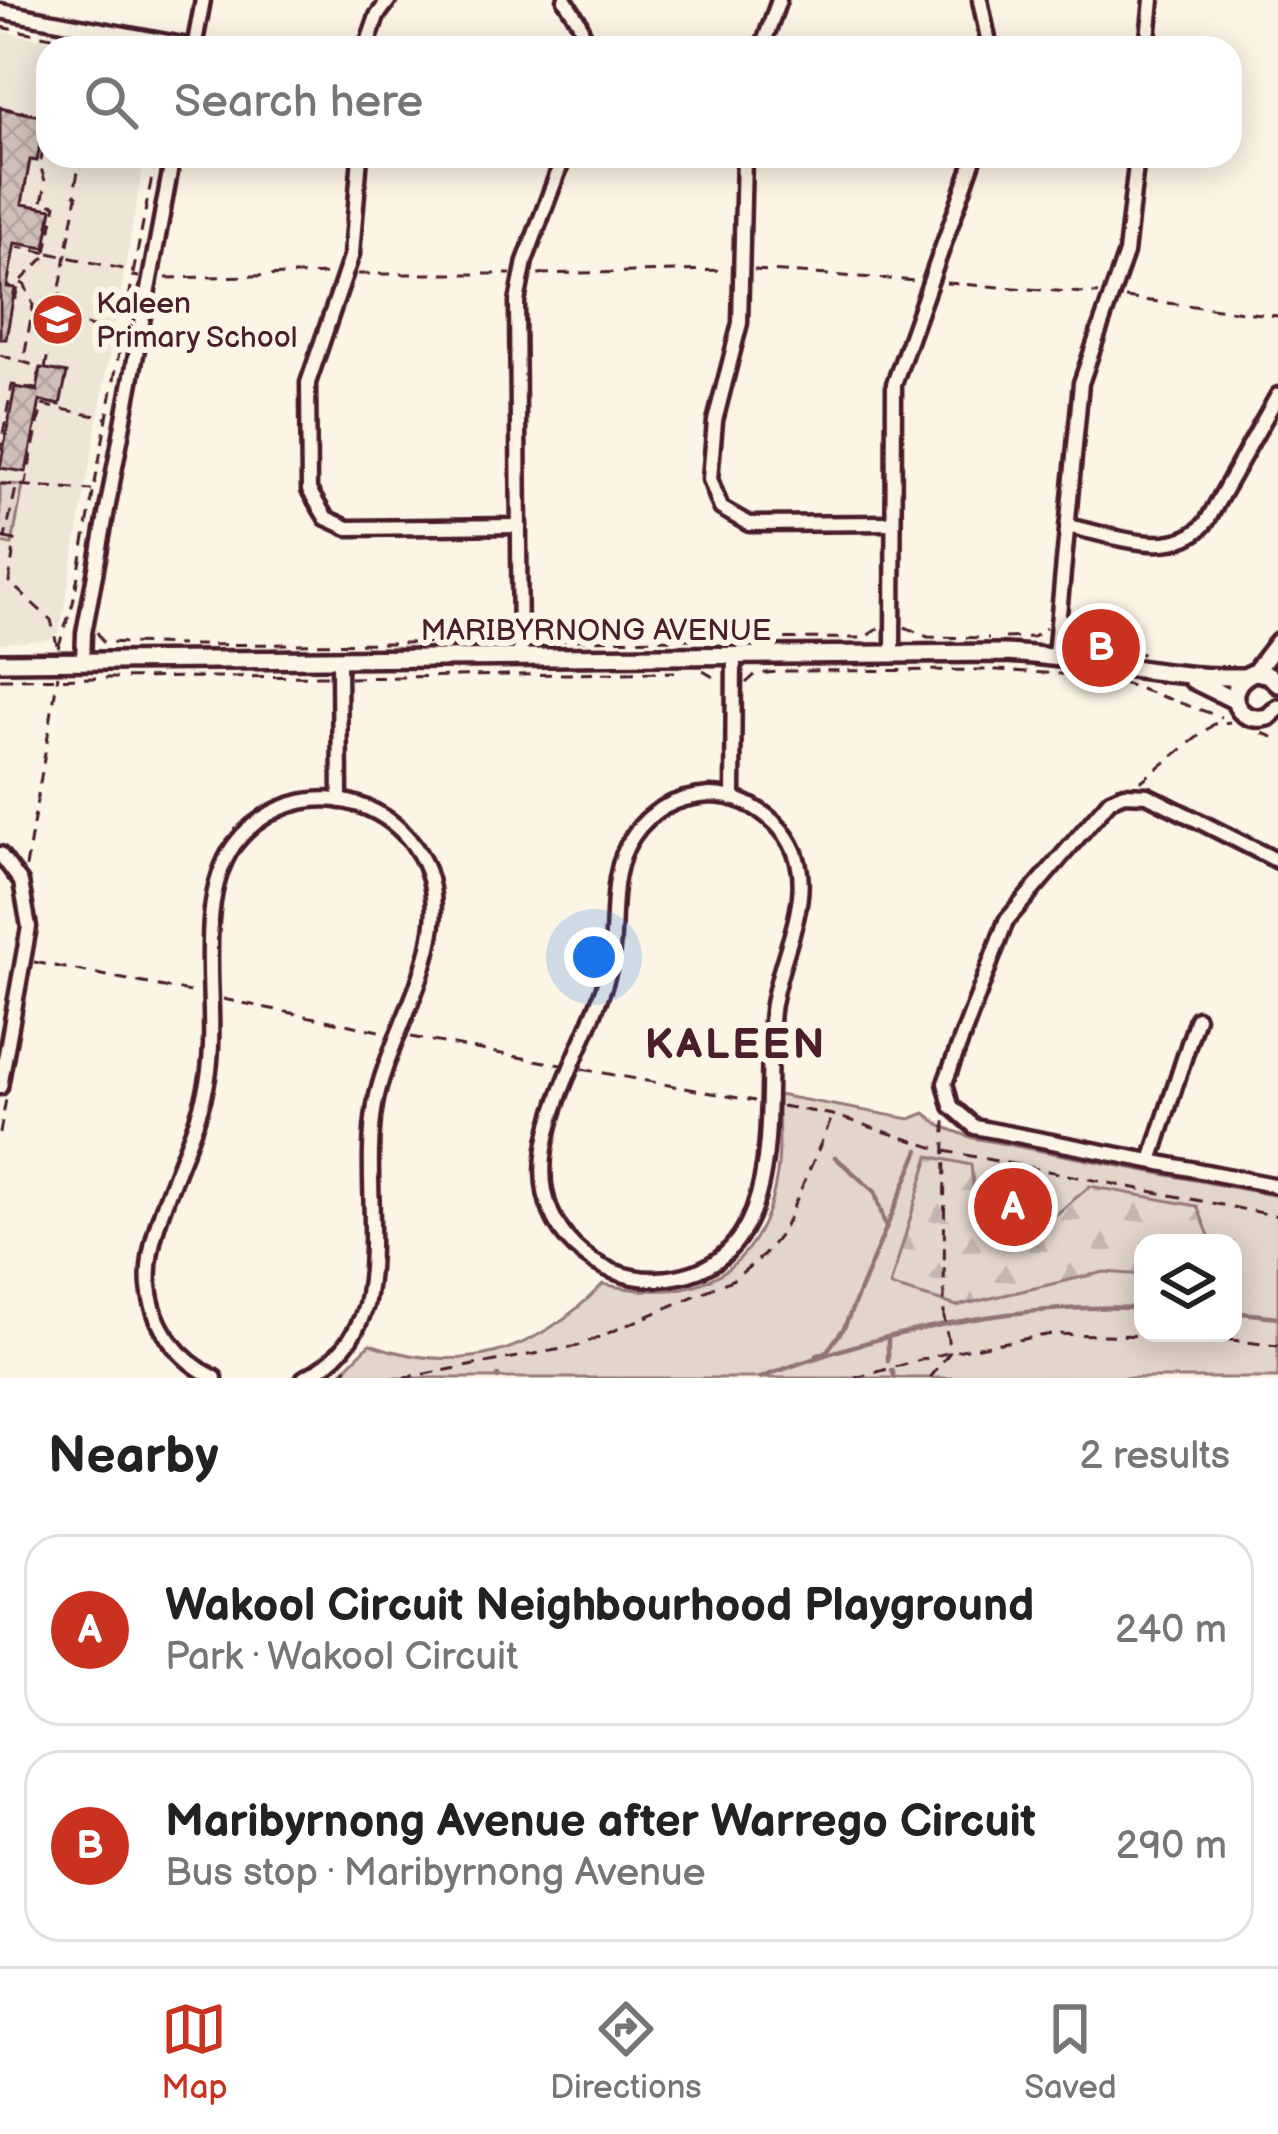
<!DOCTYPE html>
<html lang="en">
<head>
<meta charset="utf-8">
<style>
  body { margin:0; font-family:"Balsamiq Sans",sans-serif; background:#f6f6f6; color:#222 }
  .controls { position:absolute; right:36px; bottom:36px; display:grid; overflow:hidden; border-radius:24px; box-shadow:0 6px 30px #0003 }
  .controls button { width:108px; height:108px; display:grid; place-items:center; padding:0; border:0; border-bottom:3px solid #e0e0e0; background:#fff; color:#222; font:60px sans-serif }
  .you { position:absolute; left:594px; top:957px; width:42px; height:42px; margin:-30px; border:9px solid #fff; border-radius:50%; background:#1a73e8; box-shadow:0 0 0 18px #1a73e833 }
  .badge { display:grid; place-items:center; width:78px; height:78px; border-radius:50%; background:#c8321e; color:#fff; font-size:39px; font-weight:700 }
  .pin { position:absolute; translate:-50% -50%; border:6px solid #fff; box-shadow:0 3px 12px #0006 }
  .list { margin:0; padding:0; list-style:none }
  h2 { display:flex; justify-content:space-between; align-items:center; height:156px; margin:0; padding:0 48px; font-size:51px }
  h2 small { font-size:39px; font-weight:400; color:#767676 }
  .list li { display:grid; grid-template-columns:78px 1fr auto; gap:36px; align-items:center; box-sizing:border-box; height:192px; margin:0 24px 24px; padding:0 24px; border:3px solid #e0e0e0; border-radius:36px }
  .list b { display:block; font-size:45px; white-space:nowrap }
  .list p { margin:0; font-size:39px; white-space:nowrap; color:#767676 }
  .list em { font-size:39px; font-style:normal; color:#767676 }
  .icon { flex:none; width:66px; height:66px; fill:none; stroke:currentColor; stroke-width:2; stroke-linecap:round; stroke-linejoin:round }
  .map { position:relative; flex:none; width:1278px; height:1378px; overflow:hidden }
  .search { position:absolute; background:#fff; box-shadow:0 6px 30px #0003; left:36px; right:36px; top:36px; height:132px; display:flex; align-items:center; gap:30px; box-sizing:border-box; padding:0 42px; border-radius:36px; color:#767676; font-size:45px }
  .sheet { height:588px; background:#fff }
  nav { display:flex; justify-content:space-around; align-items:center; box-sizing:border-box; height:168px; border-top:3px solid #e0e0e0; background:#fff; font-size:33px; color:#767676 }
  nav a { display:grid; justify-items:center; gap:6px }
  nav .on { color:#c8321e }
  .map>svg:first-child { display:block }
  .built { fill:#eee5d7 }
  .green { fill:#e2d5ca; stroke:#967a7a; stroke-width:3; fill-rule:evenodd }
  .forest { fill:url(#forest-firs); stroke:#967a7a; stroke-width:3 }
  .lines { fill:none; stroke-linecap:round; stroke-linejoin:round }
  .stream { stroke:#917474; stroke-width:4.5 }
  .building { fill:url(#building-cross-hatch); stroke:#4a1f2b; stroke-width:3 }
  .minor-casing { stroke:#4a1f2b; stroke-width:21 }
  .tertiary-casing { stroke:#4a1f2b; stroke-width:24 }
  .path { stroke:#4a1f2b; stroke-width:3; stroke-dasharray:12 9; stroke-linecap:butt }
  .minor { stroke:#fcf5e5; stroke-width:12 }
  .tertiary { stroke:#fcf5e5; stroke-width:15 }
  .labels { text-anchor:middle; stroke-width:12; stroke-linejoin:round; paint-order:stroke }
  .poi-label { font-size:30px; fill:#4a1f2b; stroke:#fcf5e5; text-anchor:start }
  .street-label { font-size:30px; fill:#4a1f2b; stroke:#fcf5e5 }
  .district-label { font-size:42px; font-weight:bold; letter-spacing:3px; fill:#4a1f2b; stroke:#fcf5e5 }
</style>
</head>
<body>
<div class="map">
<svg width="1278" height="1378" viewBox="0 0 1278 1378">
  <defs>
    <pattern id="forest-firs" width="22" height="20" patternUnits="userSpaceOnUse" patternTransform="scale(3)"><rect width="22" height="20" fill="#e2d5ca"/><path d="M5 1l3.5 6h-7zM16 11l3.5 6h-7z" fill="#c3b6ae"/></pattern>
    <pattern id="building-cross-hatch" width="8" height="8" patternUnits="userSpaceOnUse" patternTransform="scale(3)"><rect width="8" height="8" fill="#cfc0b7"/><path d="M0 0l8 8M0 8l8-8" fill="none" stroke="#b3a59e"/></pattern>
  </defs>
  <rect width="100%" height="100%" fill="#fcf5e5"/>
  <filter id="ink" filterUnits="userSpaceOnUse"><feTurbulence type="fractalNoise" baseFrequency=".00833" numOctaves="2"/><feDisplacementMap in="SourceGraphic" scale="24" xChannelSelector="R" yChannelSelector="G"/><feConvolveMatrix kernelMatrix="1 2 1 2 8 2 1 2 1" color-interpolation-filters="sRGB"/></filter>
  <g filter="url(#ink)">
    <path class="built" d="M0,31L90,48H48V156H145L60,631L49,640L0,643V543L11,545L22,486L0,483Z"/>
    <g class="green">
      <path d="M0,483L23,485L12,545L0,543Z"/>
      <path d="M778,1095L910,1119L925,1113L941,1126L973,1138L1278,1196V1378H336L370,1344C463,1377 536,1353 603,1284C693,1305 759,1276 776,1180C781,1153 778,1123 778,1095ZM1143,1243H1233V1333H1143Z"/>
    </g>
    <path class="forest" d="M929,1156L971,1165L977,1221L1034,1233L1090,1186L1197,1206L1212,1243H1143V1275L1104,1272L957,1306L890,1286Z"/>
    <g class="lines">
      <g class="stream">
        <path d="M835,1157L875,1192L886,1228"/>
        <path d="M1233,1312L1278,1317"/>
        <path d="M888,1339V1361"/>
        <path d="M816,1356L827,1351L844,1328L919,1150"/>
        <path d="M892,1370L895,1378"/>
        <path d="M498,1376V1378"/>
        <path d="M760,1378C881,1331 1013,1303 1143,1308"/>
      </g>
    </g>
    <g class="building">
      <path d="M0,108L45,117L37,161L30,160L22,204L52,209L45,248L15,243L7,287L15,288L6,339H0Z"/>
      <path d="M41,368L67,373L60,405L40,401L26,472L0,468L15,387L37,391Z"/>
    </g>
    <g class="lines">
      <defs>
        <g id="minor">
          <path d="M565,0L579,22L587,48"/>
          <path d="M980,0L990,48"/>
          <path d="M0,11L194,47"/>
          <path d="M194,48L203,0"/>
          <path d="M366,48L377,16L389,0"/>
          <path d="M762,48L779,0"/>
          <path d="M1147,48L1152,0"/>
          <path d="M360,156L352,254L308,383L309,490L326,518L348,528L519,526"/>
          <path d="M744,156L740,323L715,421L710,479L721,508L749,524L892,523"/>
          <path d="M1067,526C1110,534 1176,563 1207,521L1278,395"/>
          <path d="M893,654L894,384L975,156"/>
          <path d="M1055,656L1081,383L1126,253L1137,156"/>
          <path d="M520,658L517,302L525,261L564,156"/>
          <path d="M339,659L340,801"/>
          <path d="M83,662L84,633L173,156"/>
          <path d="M710,795C734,795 757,806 775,823C831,878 779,948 772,1011C762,1103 794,1272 658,1279C627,1280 597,1268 575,1247C497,1171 584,1059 607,977C620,931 605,877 633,836C651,809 679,797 710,795Z"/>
          <path d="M733,798L734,657"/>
          <path d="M0,854L21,882L29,927L0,1087"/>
          <path d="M1278,861L1147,795L1124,794L1110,800L1006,921L945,1083L951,1106L975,1127L1278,1186"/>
          <path d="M1151,1161L1197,1018"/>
          <path d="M215,1378C178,1360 153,1327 149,1286C143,1224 198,1142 208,1077C220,1007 192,905 234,845C258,813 298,795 338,800C365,804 390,817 408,838C476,917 390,1022 375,1105C364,1170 380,1239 366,1305C356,1338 335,1363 304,1378"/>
        </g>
        <g id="tertiary">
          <path d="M0,662L1003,653C1085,656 1162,679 1243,677"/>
          <path d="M1255,672L1278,642"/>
          <path d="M1193,680L1234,700"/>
          <path d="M1278,684L1269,675L1255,672C1221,684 1233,726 1268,717L1278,708"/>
        </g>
      </defs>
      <use href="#minor" class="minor-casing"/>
      <use href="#tertiary" class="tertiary-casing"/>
      <g class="path">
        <path d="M0,27L108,48"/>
        <path d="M38,75L48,77"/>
        <path d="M0,107L48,117"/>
        <path d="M46,252L56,205L42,202L46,184L40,165L48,123"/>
        <path d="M49,253L132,271"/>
        <path d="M754,270L918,281"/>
        <path d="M133,274L156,156"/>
        <path d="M358,274H511"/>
        <path d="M538,274L726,270"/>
        <path d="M166,278L331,274"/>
        <path d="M21,283L25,285L33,305L24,359"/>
        <path d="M946,283L1098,294"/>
        <path d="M59,293L83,324L121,337"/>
        <path d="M1125,298L1278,316"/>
        <path d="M15,300L19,283L49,253L17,247"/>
        <path d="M0,355L40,367L36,389L12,385L0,450"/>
        <path d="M45,369L77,196L74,193L81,156"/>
        <path d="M0,484L92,490"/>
        <path d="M25,487L42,405L106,418"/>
        <path d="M0,537L5,538L16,488"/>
        <path d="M5,538L15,540L9,582L51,620L57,645"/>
        <path d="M905,627L928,637L989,638"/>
        <path d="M97,632L103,642L182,645"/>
        <path d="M535,633L548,640L864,638L879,628"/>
        <path d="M1072,633L1083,642L1148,655"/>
        <path d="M1005,638L1033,637L1046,628"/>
        <path d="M192,645L494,642L509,631"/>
        <path d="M58,648L73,603L133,276L139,277"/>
        <path d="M703,671L720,681"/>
        <path d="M350,678L675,672"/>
        <path d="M0,679L328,676"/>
        <path d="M1120,682L1221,717"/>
        <path d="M746,683L756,674L788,671L997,670L1075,675"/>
        <path d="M1262,733L1278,739"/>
        <path d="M1140,782L1214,724L1230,722"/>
        <path d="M26,867L58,675"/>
        <path d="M34,962L196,993"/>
        <path d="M223,999L384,1032"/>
        <path d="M411,1037L561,1065"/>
        <path d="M582,1069L755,1101"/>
        <path d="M782,1106L833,1115L945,1151L1278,1216"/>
        <path d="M0,1133L6,1099"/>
        <path d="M341,1378L352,1360"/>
        <path d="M403,1378L578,1346L734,1279L764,1255L783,1231L833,1115"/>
        <path d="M855,1378L950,1352L1052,1334L1208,1337L1278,1346"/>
        <path d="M930,1378L950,1352L944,1317L945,1117"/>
      </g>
      <use href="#minor" class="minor"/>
      <use href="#tertiary" class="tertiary"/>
    </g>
  </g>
  <defs>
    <symbol id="school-disc" viewBox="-11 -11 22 22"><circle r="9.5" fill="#c8321e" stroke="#fcf5e5"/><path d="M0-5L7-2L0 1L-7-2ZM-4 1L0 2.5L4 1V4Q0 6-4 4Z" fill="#fff"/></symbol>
  </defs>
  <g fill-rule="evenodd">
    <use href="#school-disc" x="28" y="290" width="59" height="59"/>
  </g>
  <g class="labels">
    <g class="poi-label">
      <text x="96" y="313">Kaleen<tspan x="96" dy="34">Primary School</tspan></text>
    </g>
    <g class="street-label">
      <text x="596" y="640">MARIBYRNONG AVENUE</text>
    </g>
    <g class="district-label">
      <text x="736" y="1058">KALEEN</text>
    </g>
  </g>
</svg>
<div class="controls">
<button><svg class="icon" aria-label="layers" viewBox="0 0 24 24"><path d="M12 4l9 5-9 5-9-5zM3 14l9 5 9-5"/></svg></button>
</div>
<div class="you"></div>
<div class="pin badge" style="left:1013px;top:1207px">A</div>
<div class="pin badge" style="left:1101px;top:648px">B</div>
<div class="search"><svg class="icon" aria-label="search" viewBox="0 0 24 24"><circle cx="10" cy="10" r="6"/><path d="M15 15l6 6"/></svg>Search here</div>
</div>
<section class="sheet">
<h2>Nearby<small>2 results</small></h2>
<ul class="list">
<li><span class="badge">A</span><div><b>Wakool Circuit Neighbourhood Playground</b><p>Park · Wakool Circuit</p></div><em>240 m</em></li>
<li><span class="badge">B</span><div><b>Maribyrnong Avenue after Warrego Circuit</b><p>Bus stop · Maribyrnong Avenue</p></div><em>290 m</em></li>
</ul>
</section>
<nav>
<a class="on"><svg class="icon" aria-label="map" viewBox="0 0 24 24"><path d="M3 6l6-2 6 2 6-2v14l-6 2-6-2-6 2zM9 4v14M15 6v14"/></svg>Map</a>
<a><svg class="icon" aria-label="directions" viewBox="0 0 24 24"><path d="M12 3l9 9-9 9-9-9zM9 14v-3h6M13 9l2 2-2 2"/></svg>Directions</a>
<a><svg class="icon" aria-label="saved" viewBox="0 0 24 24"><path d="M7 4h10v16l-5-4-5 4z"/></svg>Saved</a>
</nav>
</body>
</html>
